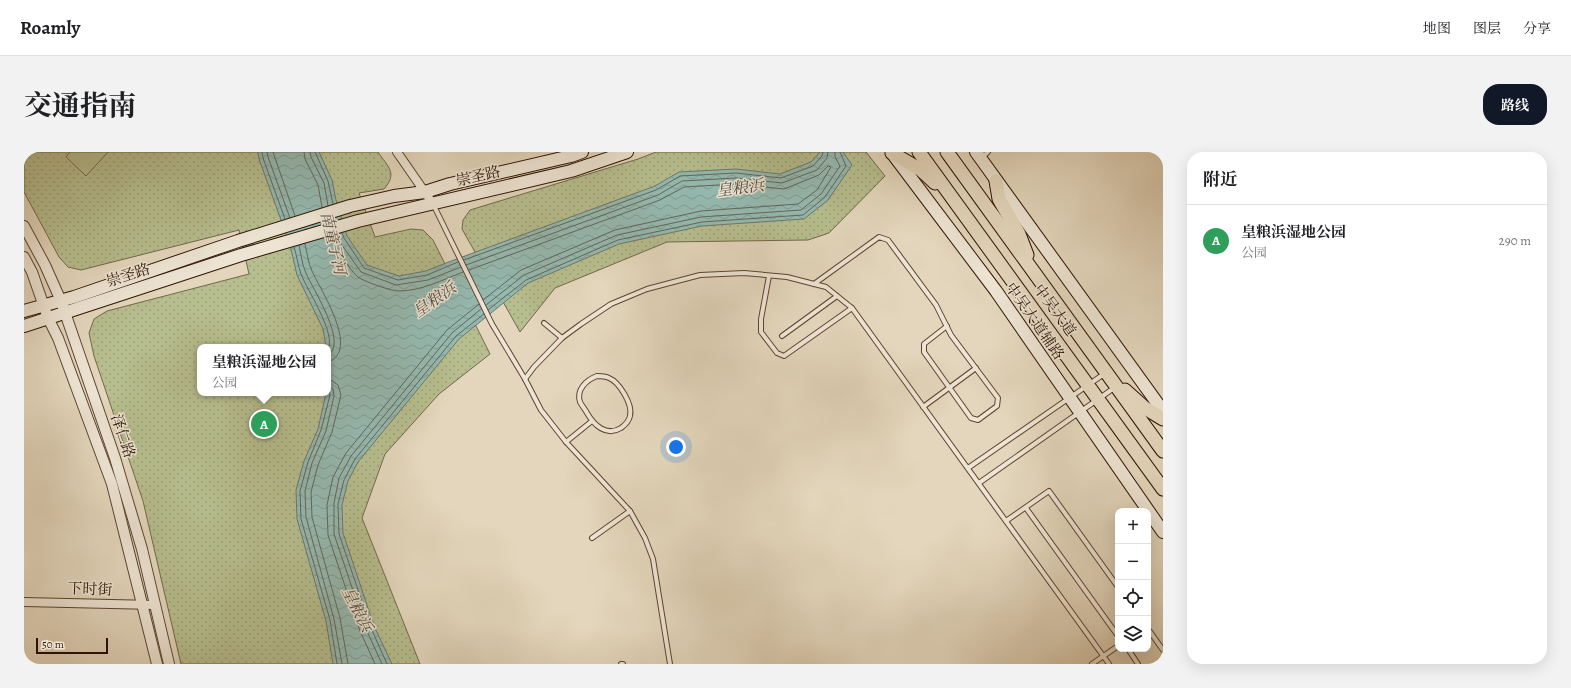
<!DOCTYPE html>
<html lang="zh">
<head>
<meta charset="utf-8">
<style>
  body { margin:0; font-family:Alegreya,"Noto Serif SC",serif; background:#f2f2f2; color:#202124 }
  .controls { position:absolute; right:12px; bottom:12px; display:grid; overflow:hidden; border-radius:8px; box-shadow:0 4px 16px #0002 }
  .controls button { width:36px; height:36px; display:grid; place-items:center; padding:0; border:0; border-bottom:1px solid #e0e0e0; background:#fff; color:#202124; font:20px sans-serif }
  .scale { position:absolute; left:12px; bottom:10px; width:72px; box-sizing:border-box; padding-left:4px; border:2px solid #2f1404; border-top:0; font-size:11px; line-height:14px; white-space:nowrap; color:#2f1404; -webkit-text-stroke:3px #ede4d3; paint-order:stroke }
  .you { position:absolute; left:652px; top:295px; width:14px; height:14px; margin:-10px; border:3px solid #fff; border-radius:50%; background:#1a73e8; box-shadow:0 0 0 6px #1a73e833 }
  .badge { display:grid; place-items:center; width:26px; height:26px; border-radius:50%; background:#111827; color:#fff; font-size:13px; font-weight:700 }
  .pin { position:absolute; translate:-50% -50%; border:2px solid #fff; box-shadow:0 1px 4px #0006 }
  .popup { position:absolute; left:173px; top:192px; width:134px; height:52px; box-sizing:border-box; display:grid; place-content:center; border-radius:8px; background:#fff; filter:drop-shadow(0 1px 3px #0005); font-size:13px; white-space:nowrap; color:#757577 }
  .popup b { font-size:15px; color:#202124 }
  .popup::after { content:''; position:absolute; left:50%; top:100%; margin-left:-8px; border:8px solid transparent; border-top-color:#fff }
  .list { margin:0; padding:0; list-style:none }
  h2 { display:flex; justify-content:space-between; align-items:center; height:52px; margin:0; padding:0 16px; font-size:17px }
  h2 small { font-size:13px; font-weight:400; color:#757577 }
  .list li { display:grid; grid-template-columns:26px 1fr auto; gap:12px; align-items:center; box-sizing:border-box; height:72px; padding:0 16px; border-top:1px solid #e0e0e0 }
  .list b { display:block; font-size:15px; white-space:nowrap }
  .list p { margin:0; font-size:13px; white-space:nowrap; color:#757577 }
  .list em { font-size:13px; font-style:normal; color:#757577 }
  .icon { flex:none; width:22px; height:22px; fill:none; stroke:currentColor; stroke-width:2; stroke-linecap:round; stroke-linejoin:round }
  .map { position:relative; flex:none; width:1139px; height:512px; overflow:hidden; border-radius:16px }
  header { display:flex; align-items:center; gap:24px; box-sizing:border-box; height:56px; padding:0 20px; background:#fff; border-bottom:1px solid #e0e0e0 }
  header strong { font-size:19px }
  nav { display:flex; gap:22px; margin-inline-start:auto; font-size:14px }
  .intro { display:flex; align-items:center; justify-content:space-between; box-sizing:border-box; height:96px; padding:0 24px }
  h1 { margin:0; font-size:28px }
  .button { padding:10px 18px; border-radius:16px; background:#111827; color:#fff; font-size:14px; font-weight:700 }
  main { display:flex; gap:24px; padding:0 24px }
  aside { flex:1; background:#fff; border-radius:16px; box-shadow:0 4px 16px #0002 }
  .map>svg:first-child { display:block }
  .park { fill:url(#park-dots); stroke:#726849; fill-rule:evenodd }
  .pitch { fill:#b6bd8e; stroke:#726849 }
  .water { fill:url(#water-waves); stroke:#6c776b }
  .lines { fill:none; stroke-linecap:round; stroke-linejoin:round }
  .shore { stroke:#62665a; stroke-width:1 }
  .service-casing { stroke:#5c4432; stroke-width:6 }
  .minor-casing { stroke:#5c4432; stroke-width:10 }
  .tertiary-casing { stroke:#5c4432; stroke-width:12 }
  .secondary-casing { stroke:#2f1404; stroke-width:14 }
  .primary-casing { stroke:#2f1404; stroke-width:15 }
  .service { stroke:#ede4d3; stroke-width:4 }
  .minor { stroke:#ede4d3; stroke-width:8 }
  .tertiary { stroke:#ede4d3; stroke-width:10 }
  .secondary { stroke:#ede4d3; stroke-width:12 }
  .primary { stroke:#e3d6bc; stroke-width:13 }
  .labels { text-anchor:middle; stroke-width:3; stroke-linejoin:round; paint-order:stroke }
  .street-label { font-size:15px; fill:#2f1404; stroke:#ede4d3 }
  .water-label { font-size:16px; font-style:italic; fill:#534e40; stroke:#ede4d3 }
</style>
</head>
<body>
<header>
<strong>Roamly</strong>
<nav><a>地图</a><a>图层</a><a>分享</a></nav>
</header>
<div class="intro"><h1>交通指南</h1><a class="button">路线</a></div>
<main>
<div class="map">
<svg width="1139" height="512" viewBox="0 0 1139 512">
  <defs>
    <pattern id="park-dots" width="8" height="8" patternUnits="userSpaceOnUse"><rect width="8" height="8" fill="#b6bd8e"/><path d="M2 2h.1M6 6h.1" fill="none" stroke="#9da279" stroke-width="1.8" stroke-linecap="round"/></pattern>
    <pattern id="water-waves" width="16" height="10" patternUnits="userSpaceOnUse"><rect width="16" height="10" fill="#95b9b0"/><path d="M0 5q4-4 8 0t8 0" fill="none" stroke="#819e96"/></pattern>
  </defs>
  <rect width="100%" height="100%" fill="#e3d6bc"/>
  <filter id="stains"><feTurbulence type="fractalNoise" baseFrequency=".005" numOctaves="4"/><feColorMatrix values="0 0 0 0 .2 0 0 0 0 .09 0 0 0 0 .02 0 0 0 .5 -.17"/></filter>
  <radialGradient id="worn" r=".72"><stop offset=".6" stop-color="#630" stop-opacity="0"/><stop offset="1" stop-color="#630" stop-opacity=".3"/></radialGradient>
  <g class="park">
    <path d="M0,0H354C364,15 374,21 360,37L335,41L351,85L387,77L399,78L409,88L466,202L415,242L361,302L338,366L396,512H157L119,349L70,204L65,181L70,167L83,159L225,122L215,78L57,118L44,115L35,105L0,40ZM176,195H304V241H176Z"/>
    <path d="M632,0H842L861,24L805,81L784,88L643,90L531,136L496,180L438,77L439,68L446,58L614,7Z"/>
  </g>
  <path class="pitch" d="M46,0H84L62,24L42,5Z"/>
  <path class="water" d="M234,0H295L308,28L312,48L323,84L343,113L375,124L402,119L422,111L631,34L655,20L712,17L756,22L787,10L796,0H819L828,13L804,48L780,67L678,74L595,92L504,131L435,187L334,310L324,329L318,353L319,381L350,474L368,512H309L302,469L273,367L272,338L280,309L294,277L302,241H304L306,224L304,195H302L299,177L273,123L266,93L235,7Z"/>
  <g class="lines">
    <g class="shore">
      <path d="M238,0L239,6L261,67"/>
      <path d="M243,0L244,5L266,66"/>
      <path d="M249,0L271,64"/>
      <path d="M280,0L281,7L294,33L298,55"/>
      <path d="M286,0L287,5L300,31L304,54"/>
      <path d="M291,0L304,29L309,52"/>
      <path d="M318,81L320,86L340,116L374,128L403,123L434,110"/>
      <path d="M313,82L315,89L337,120L372,133L404,128L437,115"/>
      <path d="M307,84C310,93 327,120 334,125C341,130 367,139 375,139C397,139 418,128 439,120"/>
      <path d="M281,92C283,100 284,111 288,119C296,137 337,199 304,210"/>
      <path d="M275,93C277,102 278,113 282,121C288,136 325,192 304,203"/>
      <path d="M270,95C273,104 274,114 277,122C283,138 313,182 304,198"/>
      <path d="M440,108L632,38L656,24L712,21L757,26L789,14L798,4L799,0"/>
      <path d="M442,113L634,43L658,29L712,26L758,31L793,18L803,6L804,0"/>
      <path d="M445,118L636,48L660,35L712,32L760,37L795,23L804,14L807,15L793,38L774,52L677,59L591,78L497,118L459,148"/>
      <path d="M462,153L500,123L593,83L677,65L777,58L797,42L816,14L811,5V0"/>
      <path d="M464,158L502,128L594,88L678,70L779,63L801,45L822,14L816,0"/>
      <path d="M304,226L314,233L317,243L308,280L294,313L287,340L288,365L316,466L324,512"/>
      <path d="M304,233L309,237L310,244L302,279L288,311L281,339L282,365L310,467L318,512"/>
      <path d="M304,238L306,243L297,278L284,310L276,339L277,367L306,468L313,512"/>
      <path d="M351,512L336,479L304,383L303,353L309,325L322,301L423,178L455,152"/>
      <path d="M358,512L342,477L310,382V351L315,326L327,304L428,181L457,157"/>
      <path d="M363,512L347,476L315,382L314,352L320,328L331,307L432,184L460,162"/>
    </g>
    <defs>
      <g id="service">
        <path d="M957,6L964,0"/>
        <path d="M410,54L468,172L501,227L517,258L542,290L606,359L621,386L629,407L646,512"/>
        <path d="M745,124L737,167V180L753,201L760,204L828,156"/>
        <path d="M790,132L855,85L864,88L912,153L927,183L974,246L973,254L954,268L947,266L900,200V192L923,174"/>
        <path d="M520,171L538,186"/>
        <path d="M758,184L813,144"/>
        <path d="M573,224C577,224 581,224 585,226C595,230 609,252 606,264C605,269 601,273 597,276C582,285 570,273 563,261C561,257 558,254 556,250C552,238 562,228 573,224Z"/>
        <path d="M501,227L510,215L538,186L557,172L587,152L623,137L676,123L720,121L763,125L802,135L828,156L1085,512"/>
        <path d="M899,255L952,216"/>
        <path d="M542,290L568,269"/>
        <path d="M944,316L1080,222"/>
        <path d="M955,331L1090,236"/>
        <path d="M1002,356L1094,484"/>
        <path d="M982,369L1025,339L1094,435"/>
        <path d="M568,386L606,359"/>
        <path d="M1124,477L1139,498"/>
        <path d="M1104,497L1114,512"/>
        <path d="M597,512H599"/>
        <path d="M1068,512L1094,494"/>
      </g>
      <g id="minor">
        <path d="M373,0L409,52"/>
        <path d="M0,450L131,453"/>
      </g>
      <g id="tertiary">
        <path d="M0,74L21,113L37,149L91,306L118,397L145,512"/>
        <path d="M0,105L8,120L24,166L34,186L88,332L133,512"/>
      </g>
      <g id="secondary">
        <path d="M952,0L1139,259"/>
        <path d="M868,1L972,139L1139,380"/>
        <path d="M0,159L50,145L214,89L326,54L370,44L401,40L426,32L547,4L558,0"/>
        <path d="M0,174L217,103L334,69L547,19L603,0"/>
      </g>
      <g id="primary">
        <path d="M895,0L1139,337"/>
        <path d="M923,0L1139,299"/>
        <path d="M868,1L897,18L911,31"/>
        <path d="M972,29L975,47L995,82L1003,103"/>
        <path d="M1101,238L1121,256L1139,267"/>
      </g>
    </defs>
    <use href="#service" class="service-casing"/>
    <use href="#minor" class="minor-casing"/>
    <use href="#tertiary" class="tertiary-casing"/>
    <use href="#secondary" class="secondary-casing"/>
    <use href="#primary" class="primary-casing"/>
    <use href="#service" class="service"/>
    <use href="#minor" class="minor"/>
    <use href="#tertiary" class="tertiary"/>
    <use href="#secondary" class="secondary"/>
    <use href="#primary" class="primary"/>
  </g>
  <g class="labels">
    <g class="street-label">
      <text transform="translate(454 24) rotate(-13)" y="5">崇圣路</text>
      <text transform="translate(104 123) rotate(-18)" y="5">崇圣路</text>
      <text transform="translate(1031 158) rotate(54)" y="5">中吴大道</text>
      <text transform="translate(1011 169) rotate(55)" y="5">中吴大道辅路</text>
      <text transform="translate(99 284) rotate(71)" y="5">泽仁路</text>
      <text transform="translate(66 437) rotate(2)" y="5">下时街</text>
    </g>
    <g class="water-label">
      <text transform="translate(716 35) rotate(-7)" y="6">皇粮浜</text>
      <text transform="translate(310 91) rotate(77)" y="6">南童子河</text>
      <text transform="translate(410 147) rotate(-35)" y="6">皇粮浜</text>
      <text transform="translate(334 457) rotate(63)" y="6">皇粮浜</text>
    </g>
  </g>
  <rect width="100%" height="100%" filter="url(#stains)"/>
  <rect width="100%" height="100%" fill="url(#worn)"/>
</svg>
<div class="controls">
<button>+</button>
<button>−</button>
<button><svg class="icon" aria-label="locate" viewBox="0 0 24 24"><circle cx="12" cy="12" r="6"/><path d="M12 2v4M12 18v4M2 12h4M18 12h4"/></svg></button>
<button><svg class="icon" aria-label="layers" viewBox="0 0 24 24"><path d="M12 4l9 5-9 5-9-5zM3 14l9 5 9-5"/></svg></button>
</div>
<div class="scale">50 m</div>
<div class="you"></div>
<div class="pin badge" style="left:240px;top:272px;background:#2e9e5b">A</div>
<div class="popup"><b>皇粮浜湿地公园</b>公园</div>
</div>
<aside>
<h2>附近<small></small></h2>
<ul class="list">
<li><span class="badge" style="background:#2e9e5b">A</span><div><b>皇粮浜湿地公园</b><p>公园</p></div><em>290 m</em></li>
</ul>
</aside>
</main>
</body>
</html>
